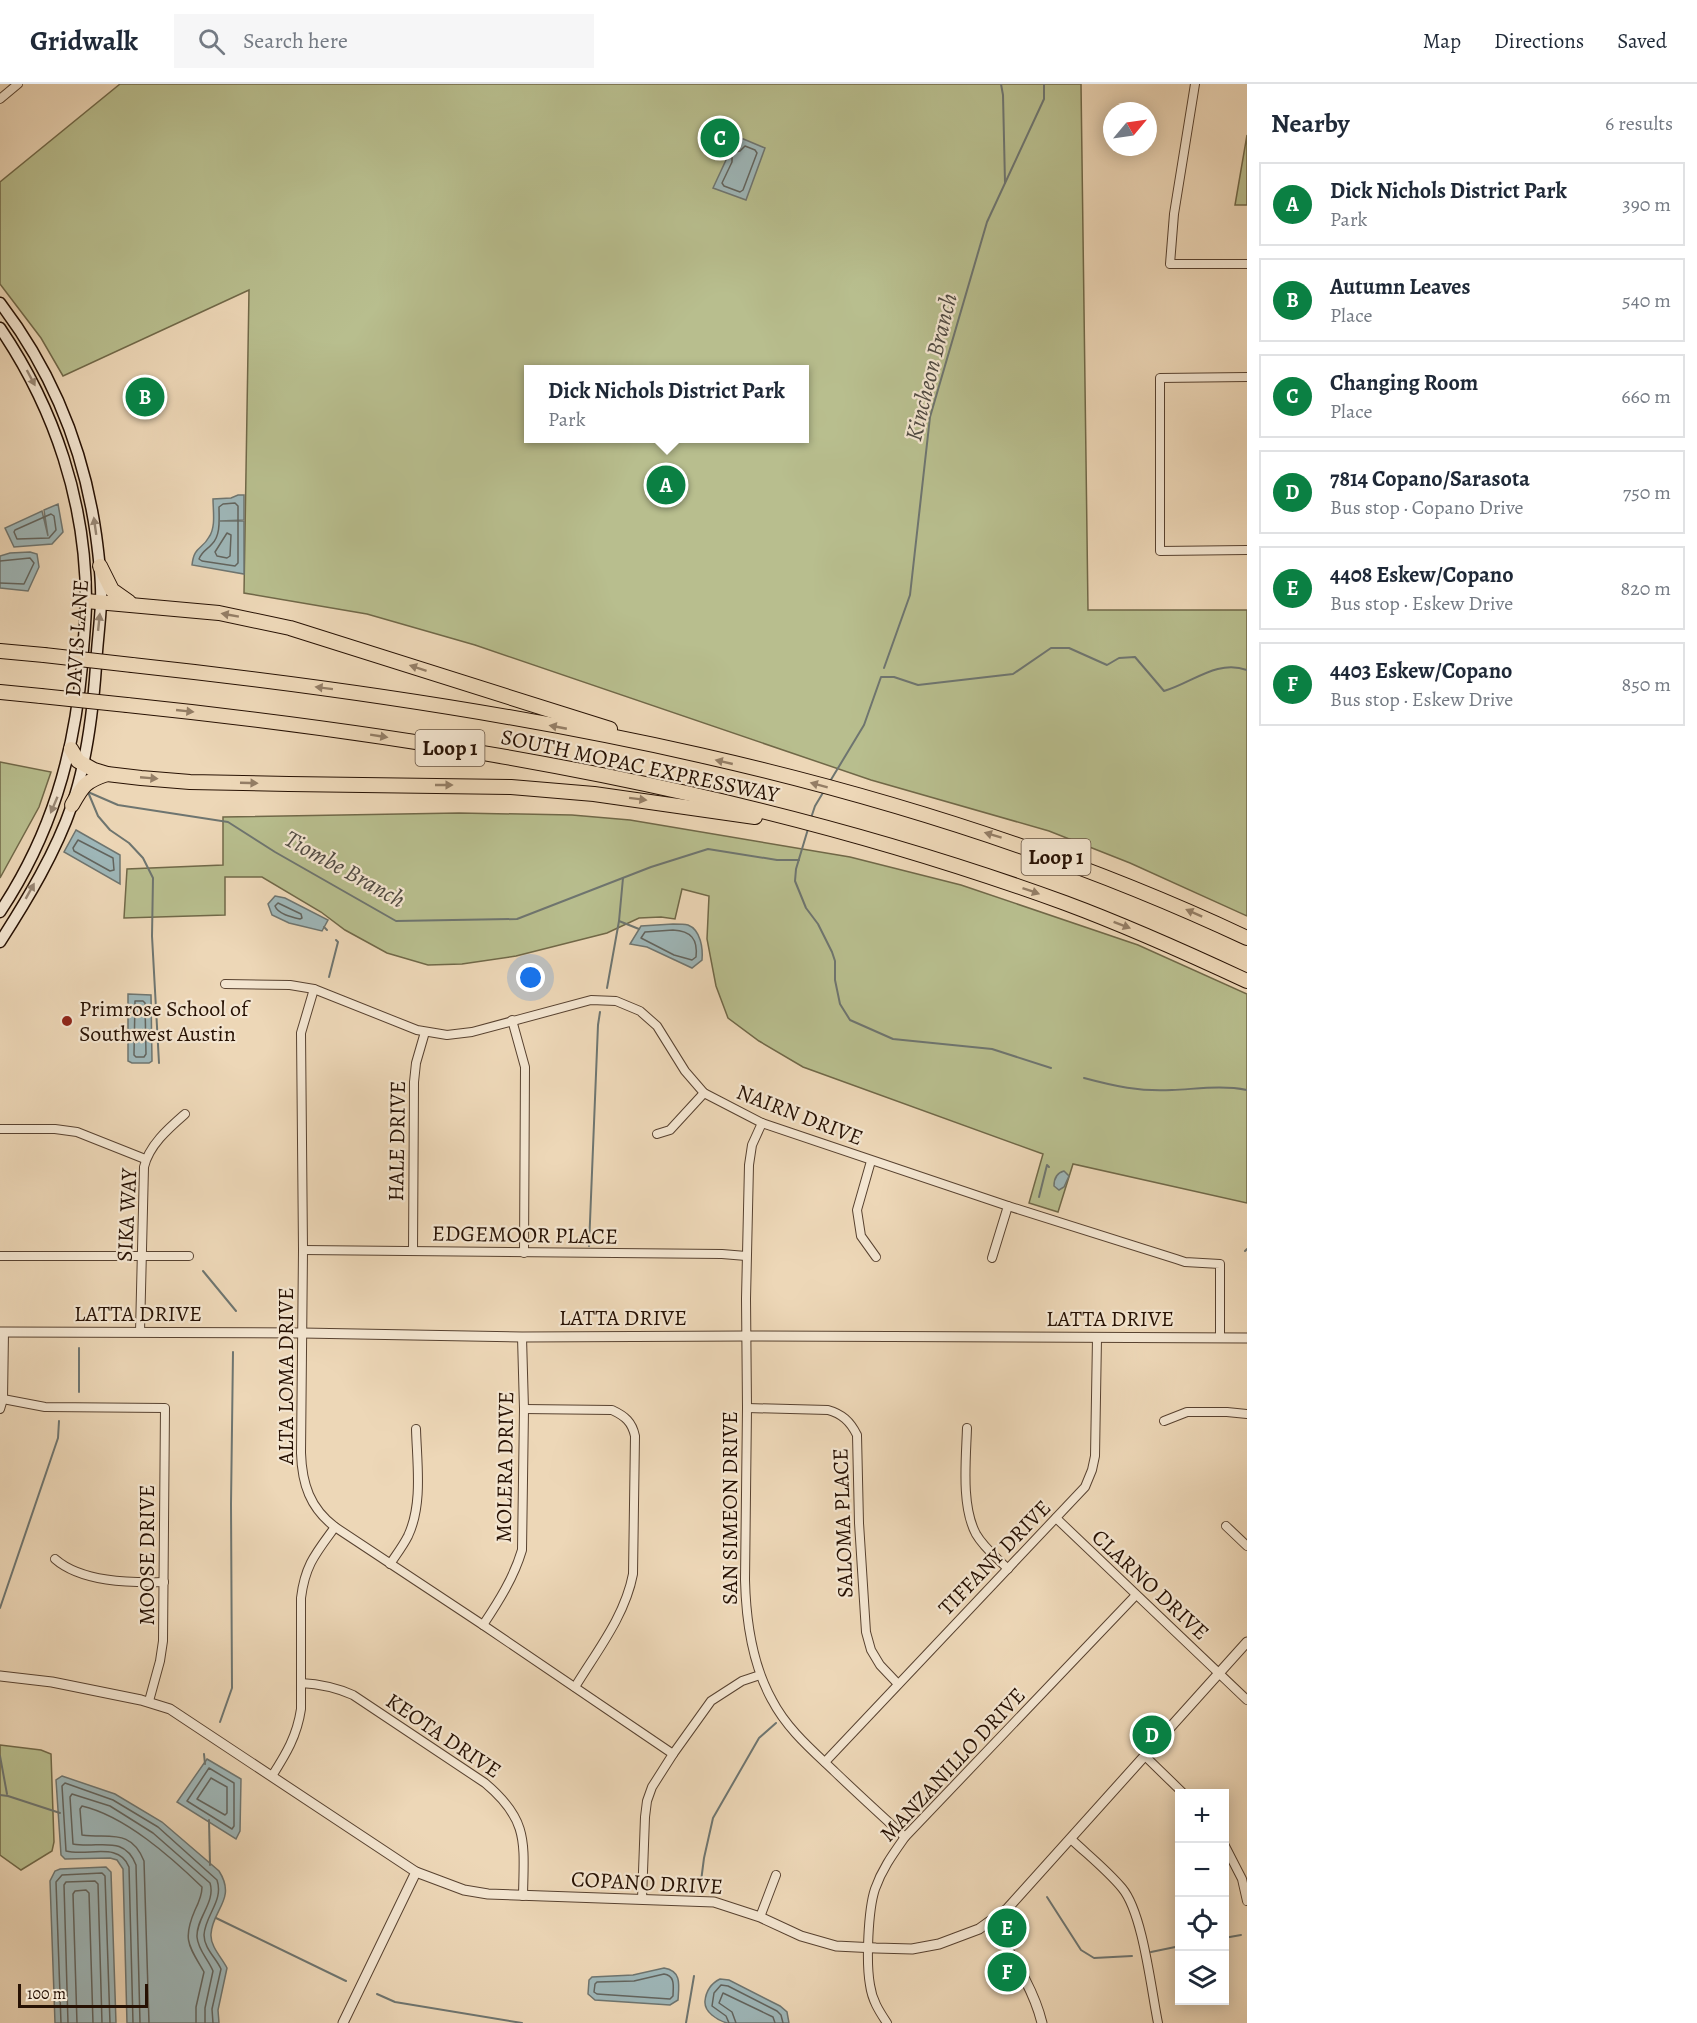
<!DOCTYPE html>
<html lang="en">
<head>
<meta charset="utf-8">
<style>
  body { margin:0; font-family:Alegreya,serif; background:#f6f6f7; color:#1f2937 }
  .controls { position:absolute; right:18px; bottom:18px; display:grid; overflow:hidden; border-radius:0px; box-shadow:0 3px 15px #0003 }
  .controls button { width:54px; height:54px; display:grid; place-items:center; padding:0; border:0; border-bottom:2px solid #e0e1e3; background:#fff; color:#1f2937; font:30px sans-serif }
  .compass { position:absolute; left:1103px; top:18px; width:54px; height:54px; border-radius:50%; background:#fff; box-shadow:0 3px 15px #0003; rotate:61deg }
  .scale { position:absolute; left:18px; bottom:15px; width:130px; box-sizing:border-box; padding-left:6px; border:3px solid #271103; border-top:0; font-size:16px; line-height:21px; white-space:nowrap; color:#271103; -webkit-text-stroke:4px #f3e5d0; paint-order:stroke }
  .you { position:absolute; left:531px; top:894px; width:21px; height:21px; margin:-15px; border:4px solid #fff; border-radius:50%; background:#1a73e8; box-shadow:0 0 0 9px #1a73e833 }
  .badge { display:grid; place-items:center; width:39px; height:39px; border-radius:50%; background:#0b8043; color:#fff; font-size:20px; font-weight:700 }
  .pin { position:absolute; translate:-50% -50%; border:3px solid #fff; box-shadow:0 2px 6px #0006 }
  .popup { position:absolute; left:524px; top:281px; width:285px; height:78px; box-sizing:border-box; display:grid; place-content:center; border-radius:0px; background:#fff; filter:drop-shadow(0 2px 4px #0005); font-size:20px; white-space:nowrap; color:#747a83 }
  .popup b { font-size:22px; color:#1f2937 }
  .popup::after { content:''; position:absolute; left:50%; top:100%; margin-left:-12px; border:12px solid transparent; border-top-color:#fff }
  .list { margin:0; padding:0; list-style:none }
  h2 { display:flex; justify-content:space-between; align-items:center; height:78px; margin:0; padding:0 24px; font-size:26px }
  h2 small { font-size:20px; font-weight:400; color:#747a83 }
  .list li { display:grid; grid-template-columns:39px 1fr auto; gap:18px; align-items:center; box-sizing:border-box; height:84px; margin:0 12px 12px; padding:0 12px; border:2px solid #e0e1e3; border-radius:0px }
  .list b { display:block; font-size:22px; white-space:nowrap }
  .list p { margin:0; font-size:20px; white-space:nowrap; color:#747a83 }
  .list em { font-size:20px; font-style:normal; color:#747a83 }
  .icon { flex:none; width:33px; height:33px; fill:none; stroke:currentColor; stroke-width:2; stroke-linecap:round; stroke-linejoin:round }
  .map { position:relative; flex:none; width:1247px; height:1939px; overflow:hidden }
  header { display:flex; align-items:center; gap:36px; box-sizing:border-box; height:84px; padding:0 30px; background:#fff; border-bottom:2px solid #e0e1e3 }
  header strong { font-size:28px }
  nav { display:flex; gap:33px; margin-inline-start:auto; font-size:21px }
  .search { width:420px; height:54px; background:#f6f6f7; display:flex; align-items:center; gap:15px; box-sizing:border-box; padding:0 21px; border-radius:0px; color:#747a83; font-size:22px }
  main { display:flex }
  aside { flex:1; background:#fff }
  .map>svg:first-child { display:block }
  .green { fill:#b8be8e; stroke:#706848; stroke-width:1.5; fill-rule:evenodd }
  .water { fill:#9eb7b9; stroke:#6e7570; stroke-width:1.5 }
  .lines { fill:none; stroke-linecap:round; stroke-linejoin:round }
  .shore { stroke:#62645e; stroke-width:1.5 }
  .stream { stroke:#6e7570; stroke-width:2 }
  .minor-casing { stroke:#584230; stroke-width:10 }
  .tertiary-casing { stroke:#584230; stroke-width:11 }
  .secondary-casing { stroke:#271103; stroke-width:13 }
  .motorway-casing { stroke:#271103; stroke-width:16 }
  .minor { stroke:#f3e5d0; stroke-width:8 }
  .tertiary { stroke:#f3e5d0; stroke-width:9 }
  .secondary { stroke:#f3e5d0; stroke-width:10 }
  .motorway { stroke:#edd7b7; stroke-width:14 }
  .motorway-bridge-casing { stroke:#271103; stroke-width:16; stroke-linecap:butt }
  .motorway-bridge { stroke:#edd7b7; stroke-width:14 }
  .oneway { fill:#978674 }
  .oneway2 { fill:#947e66 }
  .poi-dot { fill:#8f2418; stroke:#f3e5d0; stroke-width:2 }
  .labels { text-anchor:middle; stroke-width:4.5; stroke-linejoin:round; paint-order:stroke }
  .shield { fill:#f3e5d0; stroke:#645140; stroke-width:1.5 }
  .shield-label { font-size:21px; font-weight:bold; fill:#271103 }
  .street-label { font-size:22px; fill:#271103; stroke:#f3e5d0 }
  .poi-label { font-size:22px; fill:#271103; stroke:#f3e5d0; text-anchor:start }
  .water-label { font-size:24px; font-style:italic; fill:#514b43; stroke:#f3e5d0 }
</style>
</head>
<body>
<header>
<strong>Gridwalk</strong>
<div class="search"><svg class="icon" aria-label="search" viewBox="0 0 24 24"><circle cx="10" cy="10" r="6"/><path d="M15 15l6 6"/></svg>Search here</div>
<nav><a>Map</a><a>Directions</a><a>Saved</a></nav>
</header>
<main>
<div class="map">
<svg width="1247" height="1939" viewBox="0 0 1247 1939">
  <rect width="100%" height="100%" fill="#edd7b7"/>
  <filter id="stains"><feTurbulence type="fractalNoise" baseFrequency=".00333" numOctaves="4"/><feColorMatrix values="0 0 0 0 .2 0 0 0 0 .09 0 0 0 0 .02 0 0 0 .5 -.17"/></filter>
  <radialGradient id="worn" r=".72"><stop offset=".6" stop-color="#630" stop-opacity="0"/><stop offset="1" stop-color="#630" stop-opacity=".3"/></radialGradient>
  <g class="green">
    <path d="M120,0H1081L1088,526H1247V832L1130,779L1049,747L871,696L475,561L367,530L244,509L249,206L63,292L41,254L0,200V98ZM528,286H804V354H528Z"/>
    <path d="M1247,51V121H1235Z"/>
    <path d="M0,678L51,688L39,723L0,794Z"/>
    <path d="M459,729L572,731L630,736L850,773L961,801L1138,861L1247,910V1119L1073,1080L1058,1128L1029,1119L1043,1070L803,983L759,957L728,934L716,902L707,855L709,812L682,805L675,835L661,833L639,834L607,849L516,872L462,880L428,881L387,869L345,846L321,828L262,793H225V831L124,834L127,785L223,781V733Z"/>
    <path d="M0,1661L41,1666L51,1670L54,1758L52,1767L21,1786L0,1771Z"/>
  </g>
  <g class="water">
    <path d="M741,54L765,64L746,116L713,104L726,76L723,74L731,59L737,62Z"/>
    <path d="M238,411H244V436L220,437H244V490L192,481C194,462 202,466 209,453C216,443 213,427 213,415L231,414Z"/>
    <path d="M58,420L63,448L52,460L14,463L5,444L42,427L48,452L44,426Z"/>
    <path d="M30,468L37,470L39,483L28,507L0,504V472L10,469Z"/>
    <path d="M76,746L120,771V800L64,768Z"/>
    <path d="M275,812L285,814L328,836L322,847L289,839L272,831L268,820Z"/>
    <path d="M673,840C677,840 684,840 688,841C701,846 703,865 702,876L692,884L647,863L630,860L641,842Z"/>
    <path d="M128,910L151,911L152,977L149,979H132L128,977Z"/>
    <path d="M1064,1087L1069,1092L1064,1103L1059,1106L1054,1102C1054,1095 1056,1089 1064,1087Z"/>
    <path d="M207,1675L241,1695L240,1747L236,1755L177,1718Z"/>
    <path d="M62,1692L115,1710L162,1738L219,1787C237,1815 212,1826 211,1850C210,1862 222,1874 227,1884L218,1926L219,1939H127L123,1785L117,1776L110,1774L65,1775L61,1771L56,1696Z"/>
    <path d="M106,1783L111,1788L116,1939H55L50,1797L55,1787L60,1785Z"/>
    <path d="M664,1884C682,1887 679,1901 678,1916L670,1921L595,1916L588,1910L589,1896L592,1893L633,1891Z"/>
    <path d="M720,1895L729,1896L780,1922L787,1928L789,1939C775,1939 739,1939 727,1939C717,1936 704,1928 705,1917C706,1907 712,1899 720,1895Z"/>
  </g>
  <g class="lines">
    <g class="shore">
      <path d="M745,62L755,66L757,69L743,106L740,108L724,102L722,99L732,78V69L740,67Z"/>
      <path d="M223,420L235,419L238,422V479L235,482L202,477L199,475C202,467 207,466 212,460C221,451 219,435 219,423Z"/>
      <path d="M51,430L54,432L56,446L49,454L17,455L14,448L15,446Z"/>
      <path d="M227,449L231,451L230,472L227,474L217,472L215,468Z"/>
      <path d="M0,477L30,474L34,479L24,500L0,499"/>
      <path d="M78,756L113,774L114,786L110,787L74,767L73,764Z"/>
      <path d="M278,819L301,830L302,834L300,835C291,833 278,830 275,822Z"/>
      <path d="M673,846C691,847 698,855 696,873L692,876L674,871L641,854L645,848Z"/>
      <path d="M135,917H143L145,919L146,970L144,973H136L134,971Z"/>
      <path d="M209,1684L234,1699V1742L232,1745L187,1717Z"/>
      <path d="M211,1694L227,1703V1729L225,1731L197,1715Z"/>
      <path d="M664,1890C676,1892 673,1903 673,1912L670,1915L597,1910L594,1908L595,1900L597,1898L634,1897Z"/>
      <path d="M61,1939L56,1798L62,1791L102,1789L105,1792L110,1939"/>
      <path d="M68,1939L64,1801L66,1798L95,1797L98,1800L102,1939"/>
      <path d="M77,1939L73,1810L75,1807L86,1806L89,1809L93,1939"/>
      <path d="M133,1939L129,1783C119,1757 87,1773 66,1767L62,1702L65,1699L113,1716L158,1743L217,1796C224,1817 205,1831 204,1851C204,1864 216,1874 221,1885L212,1925L213,1939"/>
      <path d="M140,1939L136,1781C124,1750 98,1765 73,1760L70,1713L72,1710L110,1722L153,1749L210,1799C216,1818 196,1834 197,1853C198,1866 208,1875 213,1887L205,1924V1939"/>
      <path d="M149,1939L144,1777C131,1744 109,1755 82,1751L80,1725L82,1722C125,1732 171,1773 202,1803C202,1811 199,1818 195,1826C182,1856 189,1862 204,1888L196,1923V1939"/>
      <path d="M729,1939L726,1932L712,1922L714,1909L721,1901L728,1902L777,1927L781,1931L783,1939"/>
      <path d="M736,1939L732,1928L719,1919L723,1909L773,1933L775,1939"/>
    </g>
    <g class="stream">
      <path d="M1001,0L1003,11L1005,99"/>
      <path d="M884,584L910,511L930,333L987,138L1044,15V0"/>
      <path d="M829,699L864,641L881,593H894L918,601L1013,590L1051,564H1069L1107,581L1119,574L1135,573L1164,607C1192,599 1217,575 1247,586"/>
      <path d="M88,708L118,721L228,738L275,768L396,837L517,835L651,783L708,765L777,776H799"/>
      <path d="M88,708L98,732L110,746L129,759L143,774L153,794L152,852L159,979"/>
      <path d="M811,734L815,722L824,707"/>
      <path d="M808,745L796,785L795,797L806,824L818,840L832,868L835,877V896L840,920L850,936L893,955L992,965L1051,984"/>
      <path d="M619,837L639,845"/>
      <path d="M324,843L327,846"/>
      <path d="M329,893L338,858L336,856"/>
      <path d="M607,904L619,837L623,794"/>
      <path d="M1084,994C1114,1002 1140,1008 1172,1006C1197,1005 1222,1001 1247,1006"/>
      <path d="M1039,1113L1047,1081L1049,1083"/>
      <path d="M589,1162L598,941L600,928"/>
      <path d="M1245,1167L1247,1165"/>
      <path d="M203,1187L236,1227"/>
      <path d="M79,1264V1308"/>
      <path d="M0,1524L58,1354L59,1337"/>
      <path d="M220,1638L232,1604L231,1420L233,1268"/>
      <path d="M204,1670L205,1680"/>
      <path d="M0,1672L7,1710"/>
      <path d="M0,1711L8,1712L60,1729"/>
      <path d="M209,1736L210,1781"/>
      <path d="M700,1805L704,1774L713,1734L759,1654L776,1639"/>
      <path d="M1047,1813L1081,1866L1094,1874L1132,1872"/>
      <path d="M216,1834L346,1897"/>
      <path d="M1224,1854L1241,1851"/>
      <path d="M1151,1868L1180,1862"/>
      <path d="M377,1910L395,1918L522,1939"/>
      <path d="M686,1939L694,1892"/>
    </g>
    <defs>
      <g id="minor">
        <path d="M1195,0L1174,130L1170,180H1247"/>
        <path d="M0,15L18,0"/>
        <path d="M1247,293L1160,294V467L1247,466"/>
        <path d="M225,900L290,901L314,905L417,946L447,951L472,948L591,916L616,917L640,927L657,942L685,987L704,1009L762,1039L1008,1122L1176,1175L1185,1178L1220,1180V1254"/>
        <path d="M314,905L301,949L303,1166L301,1369C302,1400 310,1424 335,1443L483,1541L673,1670"/>
        <path d="M512,936L525,983L524,1169"/>
        <path d="M762,1039L752,1061L749,1081L746,1215L747,1324L745,1496C746,1537 752,1580 772,1616C787,1645 812,1666 835,1688C858,1710 882,1732 905,1753"/>
        <path d="M0,1045H55L77,1048L145,1075"/>
        <path d="M657,1050L670,1046L704,1009"/>
        <path d="M871,1077L857,1126L861,1152L876,1173"/>
        <path d="M303,1166L722,1170L746,1172"/>
        <path d="M413,1167L414,998L416,979L425,948"/>
        <path d="M0,1172H189"/>
        <path d="M992,1174L1008,1122"/>
        <path d="M140,1248L144,1083C149,1061 169,1044 185,1030"/>
        <path d="M3,1315L45,1323L165,1324L163,1557L160,1577L149,1617"/>
        <path d="M747,1324L828,1326C842,1330 850,1337 857,1351L859,1439L866,1548L871,1566L880,1581L898,1600"/>
        <path d="M0,1325L3,1315L4,1248"/>
        <path d="M524,1325L612,1326C625,1332 632,1338 635,1352L633,1490C625,1532 597,1567 575,1603"/>
        <path d="M1164,1337L1187,1328H1227L1247,1330"/>
        <path d="M967,1344C966,1376 961,1422 976,1450C984,1464 997,1474 1008,1485"/>
        <path d="M1056,1434L1247,1616"/>
        <path d="M1226,1442L1247,1462"/>
        <path d="M55,1475C81,1498 130,1499 164,1498"/>
        <path d="M390,1480C396,1471 403,1462 408,1452C423,1420 417,1380 416,1345"/>
        <path d="M483,1541C499,1517 514,1493 522,1466L524,1325L522,1253"/>
        <path d="M301,1599C320,1600 335,1603 353,1611L485,1699C529,1736 524,1758 523,1812"/>
        <path d="M1146,1673L1184,1710"/>
        <path d="M825,1678L1085,1403L1092,1386L1095,1372L1097,1254"/>
        <path d="M272,1692C286,1670 297,1652 301,1625V1514C305,1481 316,1469 335,1443"/>
        <path d="M1071,1755C1088,1771 1107,1786 1122,1804C1143,1829 1151,1905 1158,1939"/>
        <path d="M1224,1760L1242,1795L1247,1817"/>
        <path d="M642,1815L645,1733L647,1717L652,1703L673,1670L711,1617L742,1597L760,1591"/>
        <path d="M760,1833L776,1791"/>
        <path d="M887,1939C879,1927 872,1916 870,1901C866,1879 868,1826 875,1805C882,1785 893,1770 905,1753L1136,1511"/>
      </g>
      <g id="tertiary">
        <path d="M0,1248L302,1249L522,1253L747,1252L1247,1254"/>
        <path d="M0,1592L52,1598L141,1616L170,1625L416,1788L464,1806L488,1810L714,1818L760,1833L801,1852L836,1862L876,1864L912,1865L939,1860L979,1845L1007,1825L1247,1558"/>
        <path d="M991,1838C1010,1870 1033,1902 1042,1939"/>
        <path d="M343,1939L416,1788"/>
      </g>
      <g id="secondary">
        <path d="M0,219C52,287 84,366 96,451C99,473 102,497 101,519C100,540 97,561 96,582C93,626 86,680 72,721C56,768 27,816 0,858"/>
        <path d="M0,244C55,325 86,419 86,517C86,539 83,560 82,581C74,672 51,751 0,828"/>
      </g>
      <g id="motorway">
        <path d="M100,482L112,506L129,518"/>
        <path d="M86,517L219,529L290,544L610,645"/>
        <path d="M0,567L44,571"/>
        <path d="M132,581C512,622 898,690 1247,854"/>
        <path d="M0,608L41,612"/>
        <path d="M127,621C445,654 764,709 1065,819C1127,842 1187,869 1247,897"/>
        <path d="M71,665L78,677L94,686L107,690L141,694L190,698L289,700L511,703L594,710L755,733"/>
        <path d="M72,721C83,701 86,697 107,690"/>
      </g>
    </defs>
    <use href="#minor" class="minor-casing"/>
    <use href="#tertiary" class="tertiary-casing"/>
    <use href="#secondary" class="secondary-casing"/>
    <use href="#motorway" class="motorway-casing"/>
    <use href="#minor" class="minor"/>
    <use href="#tertiary" class="tertiary"/>
    <use href="#secondary" class="secondary"/>
    <use href="#motorway" class="motorway"/>
    <defs>
      <g id="motorway-bridge">
        <path d="M44,571L132,581"/>
        <path d="M41,612L127,621"/>
      </g>
    </defs>
    <use href="#motorway-bridge" class="motorway-bridge-casing"/>
    <use href="#motorway-bridge" class="motorway-bridge"/>
  </g>
  <defs><path id="oneway-solid" d="M-6-.8H1V-3.2L6.5 0L1 3.2V.8H-6Z" transform="scale(1.5)"/></defs>
  <g class="oneway">
    <use href="#oneway-solid" transform="translate(31 294) rotate(62)"/>
    <use href="#oneway-solid" transform="translate(95 442) rotate(-98)"/>
    <use href="#oneway-solid" transform="translate(99 538) rotate(-84)"/>
    <use href="#oneway-solid" transform="translate(54 721) rotate(113)"/>
    <use href="#oneway-solid" transform="translate(30 807) rotate(-61)"/>
  </g>
  <g class="oneway2">
    <use href="#oneway-solid" transform="translate(230 531) rotate(-170)"/>
    <use href="#oneway-solid" transform="translate(418 584) rotate(-162)"/>
    <use href="#oneway-solid" transform="translate(324 604) rotate(-173)"/>
    <use href="#oneway-solid" transform="translate(185 627) rotate(6)"/>
    <use href="#oneway-solid" transform="translate(558 643) rotate(-169)"/>
    <use href="#oneway-solid" transform="translate(379 652) rotate(9)"/>
    <use href="#oneway-solid" transform="translate(724 678) rotate(-167)"/>
    <use href="#oneway-solid" transform="translate(149 694) rotate(5)"/>
    <use href="#oneway-solid" transform="translate(249 699) rotate(2)"/>
    <use href="#oneway-solid" transform="translate(444 701)"/>
    <use href="#oneway-solid" transform="translate(819 701) rotate(-165)"/>
    <use href="#oneway-solid" transform="translate(638 715) rotate(7)"/>
    <use href="#oneway-solid" transform="translate(993 751) rotate(-163)"/>
    <use href="#oneway-solid" transform="translate(1031 807) rotate(19)"/>
    <use href="#oneway-solid" transform="translate(1194 829) rotate(-156)"/>
    <use href="#oneway-solid" transform="translate(1122 841) rotate(21)"/>
  </g>
  <circle class="poi-dot" cx="67" cy="937" r="6"/>
  <g class="labels">
    <g class="shield">
      <rect x="415.5" y="646" width="69" height="36" rx="4.5"/>
      <rect x="1021.5" y="755" width="69" height="36" rx="4.5"/>
    </g>
    <g class="shield-label">
      <text x="450" y="671">Loop 1</text>
      <text x="1056" y="780">Loop 1</text>
    </g>
    <g class="street-label">
      <text transform="translate(76 554) rotate(-86)" y="8">DAVIS LANE</text>
      <text transform="translate(640 681) rotate(12)" y="8">SOUTH MOPAC EXPRESSWAY</text>
      <text transform="translate(800 1030) rotate(21)" y="8">NAIRN DRIVE</text>
      <text transform="translate(396 1057) rotate(-89)" y="8">HALE DRIVE</text>
      <text transform="translate(126 1131) rotate(-87)" y="8">SIKA WAY</text>
      <text transform="translate(525 1150) rotate(1)" y="8">EDGEMOOR PLACE</text>
      <text x="138" y="1237">LATTA DRIVE</text>
      <text x="623" y="1241">LATTA DRIVE</text>
      <text x="1110" y="1242">LATTA DRIVE</text>
      <text transform="translate(285 1292) rotate(-90)" y="8">ALTA LOMA DRIVE</text>
      <text transform="translate(504 1383) rotate(-89)" y="8">MOLERA DRIVE</text>
      <text transform="translate(729 1424) rotate(-90)" y="8">SAN SIMEON DRIVE</text>
      <text transform="translate(842 1439) rotate(-92)" y="8">SALOMA PLACE</text>
      <text transform="translate(146 1471) rotate(-90)" y="8">MOOSE DRIVE</text>
      <text transform="translate(994 1473) rotate(-46)" y="8">TIFFANY DRIVE</text>
      <text transform="translate(1151 1500) rotate(43)" y="8">CLARNO DRIVE</text>
      <text transform="translate(444 1651) rotate(34)" y="8">KEOTA DRIVE</text>
      <text transform="translate(952 1680) rotate(-47)" y="8">MANZANILLO DRIVE</text>
      <text transform="translate(647 1798) rotate(3)" y="8">COPANO DRIVE</text>
    </g>
    <g class="poi-label">
      <text x="79" y="932">Primrose School of<tspan x="79" dy="25">Southwest Austin</tspan></text>
    </g>
    <g class="water-label">
      <text transform="translate(931 283) rotate(-76)" y="8">Kincheon Branch</text>
      <text transform="translate(345 785) rotate(29)" y="8">Tiombe Branch</text>
    </g>
  </g>
  <rect width="100%" height="100%" filter="url(#stains)"/>
  <rect width="100%" height="100%" fill="url(#worn)"/>
</svg>
<div class="controls">
<button>+</button>
<button>−</button>
<button><svg class="icon" aria-label="locate" viewBox="0 0 24 24"><circle cx="12" cy="12" r="6"/><path d="M12 2v4M12 18v4M2 12h4M18 12h4"/></svg></button>
<button><svg class="icon" aria-label="layers" viewBox="0 0 24 24"><path d="M12 4l9 5-9 5-9-5zM3 14l9 5 9-5"/></svg></button>
</div>
<svg class="compass" viewBox="-18 -18 36 36"><path d="M0-13l5 13h-10z" fill="#e53935"/><path d="M0 13l5-13h-10z" fill="#747a83"/></svg>
<div class="scale">100 m</div>
<div class="you"></div>
<div class="pin badge" style="left:666px;top:401px">A</div>
<div class="popup"><b>Dick Nichols District Park</b>Park</div>
<div class="pin badge" style="left:145px;top:313px">B</div>
<div class="pin badge" style="left:720px;top:54px">C</div>
<div class="pin badge" style="left:1152px;top:1651px">D</div>
<div class="pin badge" style="left:1007px;top:1844px">E</div>
<div class="pin badge" style="left:1007px;top:1888px">F</div>
</div>
<aside>
<h2>Nearby<small>6 results</small></h2>
<ul class="list">
<li><span class="badge">A</span><div><b>Dick Nichols District Park</b><p>Park</p></div><em>390 m</em></li>
<li><span class="badge">B</span><div><b>Autumn Leaves</b><p>Place</p></div><em>540 m</em></li>
<li><span class="badge">C</span><div><b>Changing Room</b><p>Place</p></div><em>660 m</em></li>
<li><span class="badge">D</span><div><b>7814 Copano/Sarasota</b><p>Bus stop · Copano Drive</p></div><em>750 m</em></li>
<li><span class="badge">E</span><div><b>4408 Eskew/Copano</b><p>Bus stop · Eskew Drive</p></div><em>820 m</em></li>
<li><span class="badge">F</span><div><b>4403 Eskew/Copano</b><p>Bus stop · Eskew Drive</p></div><em>850 m</em></li>
</ul>
</aside>
</main>
</body>
</html>
